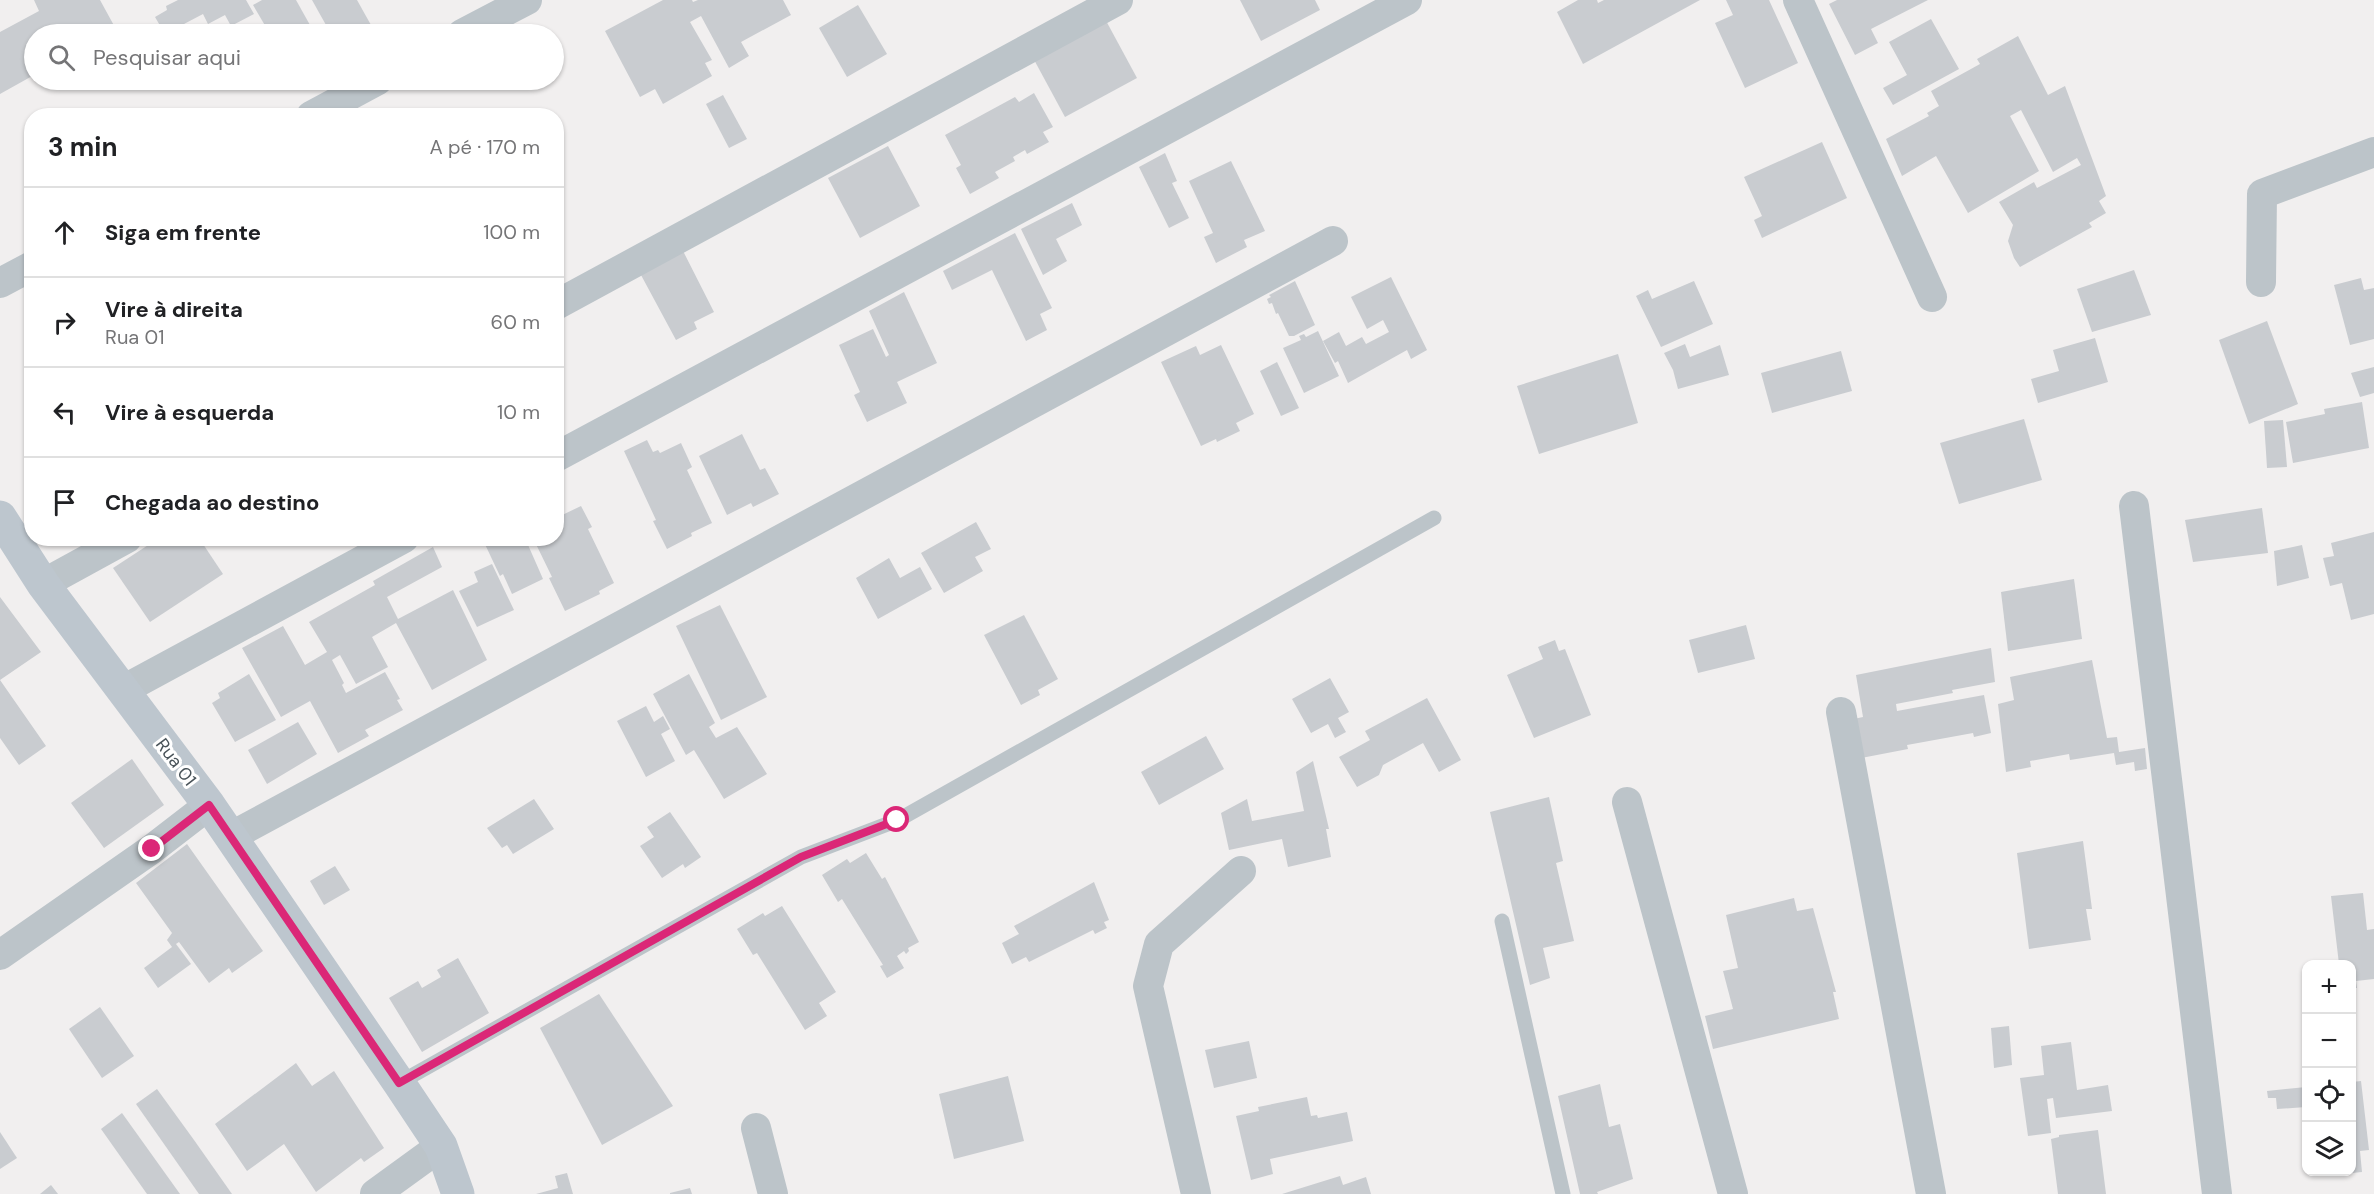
<!DOCTYPE html>
<html lang="pt">
<head>
<meta charset="utf-8">
<style>
  body { margin:0; font-family:"DM Sans",sans-serif; background:#f2f2f2; color:#202124 }
  .controls { position:absolute; right:18px; bottom:18px; display:grid; overflow:hidden; border-radius:12px; box-shadow:0 2px 4px #0004 }
  .controls button { width:54px; height:54px; display:grid; place-items:center; padding:0; border:0; border-bottom:2px solid #e0e0e0; background:#fff; color:#202124; font:30px sans-serif }
  .stop { position:absolute; width:18px; height:18px; margin:-14px; border:4px solid #db2777; border-radius:50%; background:#fff }
  .stop.end { background:#db2777; border-color:#fff; box-shadow:0 2px 6px #0008 }
  .list { margin:0; padding:0; list-style:none }
  h2 { display:flex; justify-content:space-between; align-items:center; height:78px; margin:0; padding:0 24px; font-size:26px }
  h2 small { font-size:20px; font-weight:400; color:#757577 }
  .list li { display:grid; grid-template-columns:39px 1fr auto; gap:18px; align-items:center; box-sizing:border-box; height:90px; padding:0 24px; border-top:2px solid #e0e0e0 }
  .list b { display:block; font-size:22px; white-space:nowrap }
  .list p { margin:0; font-size:20px; white-space:nowrap; color:#757577 }
  .list em { font-size:20px; font-style:normal; color:#757577 }
  .icon { flex:none; width:33px; height:33px; fill:none; stroke:currentColor; stroke-width:2; stroke-linecap:round; stroke-linejoin:round }
  .map { position:relative; flex:none; width:2374px; height:1194px; overflow:hidden }
  .search { position:absolute; background:#fff; box-shadow:0 2px 4px #0004; left:24px; top:24px; width:540px; height:66px; display:flex; align-items:center; gap:15px; box-sizing:border-box; padding:0 21px; border-radius:33px; color:#757577; font-size:22px }
  .panel { position:absolute; background:#fff; box-shadow:0 2px 4px #0004; left:24px; top:108px; width:540px; height:438px; border-radius:24px }
  .map>svg:first-child { display:block }
  .building { fill:#c9ccd0 }
  .lines { fill:none; stroke-linecap:round; stroke-linejoin:round }
  .lane { stroke:#bcc4c9; stroke-width:15 }
  .street { stroke:#bcc4c9; stroke-width:30 }
  .secondary { stroke:#bdc6ce; stroke-width:33 }
  .route { stroke:#db2777; stroke-width:8 }
  .labels { text-anchor:middle; stroke-width:6; stroke-linejoin:round; paint-order:stroke }
  .street-label { font-size:18px; fill:#495359; stroke:#fff }
</style>
</head>
<body>
<div class="map">
<svg width="2374" height="1194" viewBox="0 0 2374 1194">
  <rect width="100%" height="100%" fill="#f1efef"/>
  <g class="building">
    <path d="M34,0H100L117,31L110,34H34V75L0,94V32L39,11Z"/>
    <path d="M178,0H246L254,14L231,26L225,15L208,24L203,14L165,34L155,17L167,10L166,6Z"/>
    <path d="M262,0H296L315,34H270L253,5Z"/>
    <path d="M312,0H357L376,34H331Z"/>
    <path d="M663,0H692L693,2L698,0H783L791,15L741,42L749,56L729,68L701,16L690,22L712,60L705,63L712,76L663,104L655,89L640,97L605,31Z"/>
    <path d="M1240,0H1315L1320,10L1261,41Z"/>
    <path d="M1578,0H1597L1598,3L1604,0H1700L1583,64L1557,12Z"/>
    <path d="M1726,0H1769L1798,63L1745,88L1715,23L1733,15Z"/>
    <path d="M1837,0H1928L1871,29L1878,43L1855,55L1829,4Z"/>
    <path d="M858,5L887,54L847,77L819,28Z"/>
    <path d="M1104,17L1137,78L1065,117L1032,56Z"/>
    <path d="M1931,19L1959,69L1893,105L1883,88L1907,75L1889,42Z"/>
    <path d="M2018,36L2048,95L2065,86L2106,196L2099,201L2106,213L2089,223L2092,227L2020,267L2014,258L2008,241L2013,225L1999,202L2034,182L2037,188L2081,165L2077,158L2053,172L2021,110L2010,116L2039,171L1968,213L1936,156L1902,176L1886,139L1929,116L1927,113L1939,106L1931,91L1980,64L1977,59Z"/>
    <path d="M294,80H315L299,88Z"/>
    <path d="M1034,93L1053,127L1043,132L1049,142L1027,154L1025,150L1013,157L1015,161L995,172L999,178L970,194L956,168L961,165L945,135L1015,97L1019,102Z"/>
    <path d="M723,95L747,139L729,148L706,104Z"/>
    <path d="M1822,142L1847,198L1762,238L1754,220L1762,216L1744,177Z"/>
    <path d="M888,146L920,206L860,238L828,178Z"/>
    <path d="M1165,153L1177,181L1172,183L1189,218L1169,228L1139,167Z"/>
    <path d="M1231,161L1265,231L1244,240L1247,247L1216,263L1204,237L1213,233L1189,181Z"/>
    <path d="M1072,203L1082,225L1056,239L1067,261L1043,275L1021,229Z"/>
    <path d="M1015,233L1052,308L1040,314L1047,330L1026,341L992,270L952,290L943,271Z"/>
    <path d="M681,247L714,312L694,322L697,329L676,340L641,275Z"/>
    <path d="M2134,270L2151,315L2092,332L2077,289Z"/>
    <path d="M1391,277L1427,350L1411,359L1407,350L1348,383L1338,361L1335,363L1323,341L1339,332L1346,346L1362,337L1366,344L1389,332L1383,320L1367,329L1351,297Z"/>
    <path d="M2361,278L2364,290L2374,288V339L2350,345L2334,285Z"/>
    <path d="M1295,281L1315,325L1294,336H1289L1278,313L1276,314L1272,303L1269,304L1267,299L1271,297L1269,295Z"/>
    <path d="M1694,281L1713,324L1661,347L1636,296L1648,290L1652,299Z"/>
    <path d="M904,292L937,363L897,382L907,403L867,422L854,395L860,392L839,345L873,329L886,357L889,355L869,311Z"/>
    <path d="M2267,321L2298,404L2249,424L2219,340Z"/>
    <path d="M1318,331L1339,376L1304,393L1283,348L1301,340L1299,336L1304,334L1306,337Z"/>
    <path d="M2095,338L2108,382L2038,403L2031,379L2059,371L2053,350Z"/>
    <path d="M1685,344L1690,357L1720,345L1729,375L1678,389L1673,370L1664,353Z"/>
    <path d="M1221,345L1254,414L1236,423L1240,431L1217,442L1216,439L1201,446L1161,362L1196,346L1200,355Z"/>
    <path d="M1841,351L1852,391L1772,413L1761,373Z"/>
    <path d="M1618,354L1638,423L1539,454L1517,386Z"/>
    <path d="M1277,362L1299,408L1281,416L1260,371Z"/>
    <path d="M2374,367V393L2360,397L2351,373Z"/>
    <path d="M2362,402L2369,448L2293,463L2286,422L2325,414L2324,409Z"/>
    <path d="M2024,419L2042,480L1959,504L1940,443Z"/>
    <path d="M2283,420L2287,467L2267,468L2264,421Z"/>
    <path d="M742,434L760,470L765,468L779,494L753,507L751,503L727,515L699,456Z"/>
    <path d="M647,440L653,452L658,450L660,453L681,443L692,467L687,470L712,523L691,533L692,536L667,549L653,521L656,520L624,451Z"/>
    <path d="M581,506L592,527L588,529L614,583L599,591L600,594L565,611L549,578L552,577L533,538H556V518Z"/>
    <path d="M2262,508L2268,553L2193,562L2185,520Z"/>
    <path d="M976,522L991,549L975,557L983,571L944,593L921,553Z"/>
    <path d="M2374,532V614L2351,620L2342,583L2330,586L2323,558L2334,556L2331,543Z"/>
    <path d="M159,538H199L223,574L150,622L113,568Z"/>
    <path d="M482,538H525L543,579L512,594L503,574L500,576Z"/>
    <path d="M2302,545L2309,578L2277,586L2274,551Z"/>
    <path d="M433,547L442,567L387,597L398,619L453,590L487,660L432,690L396,623L372,637L388,667L356,684L340,655L332,660L344,683L342,685L346,693L385,672L400,699L397,700L403,710L365,730L369,736L338,753L310,701L281,717L242,648L283,626L305,665L327,652L309,622L375,585L373,581Z"/>
    <path d="M889,558L900,578L920,567L932,589L878,619L856,578Z"/>
    <path d="M492,564L514,610L477,627L459,591L478,582L474,572Z"/>
    <path d="M2074,579L2082,639L2008,651L2001,592Z"/>
    <path d="M0,597L41,652L0,680L46,746L19,765L0,738Z"/>
    <path d="M720,605L767,697L721,720L676,626Z"/>
    <path d="M1024,615L1058,679L1038,690L1040,695L1021,705L984,635Z"/>
    <path d="M1746,625L1755,659L1698,673L1689,640Z"/>
    <path d="M1555,640L1559,651L1565,649L1591,715L1534,738L1507,675L1543,659L1538,647Z"/>
    <path d="M1991,648L1995,682L1952,690L1953,693L1896,704L1897,711L1984,695L1991,733L1974,737L1973,733L1907,745L1908,749L1856,759L1849,720L1863,717L1856,675Z"/>
    <path d="M2092,660L2107,738L2117,737L2119,752L2145,748L2147,769L2135,771L2134,762L2116,765L2114,753L2070,760L2069,754L2030,761L2031,767L2006,772L1998,704L2014,700L2010,677Z"/>
    <path d="M249,674L276,720L235,742L212,703L220,698L218,693Z"/>
    <path d="M689,674L715,723L709,727L716,738L737,727L767,774L724,799L694,750L686,755L653,694Z"/>
    <path d="M1330,678L1349,712L1338,718L1346,732L1335,738L1328,724L1311,733L1292,699Z"/>
    <path d="M1427,698L1461,760L1439,772L1423,743L1383,765L1379,775L1357,787L1339,757L1370,740L1365,731Z"/>
    <path d="M646,706L654,722L663,716L670,729L661,734L675,761L646,777L617,721Z"/>
    <path d="M298,722L317,754L267,784L248,750Z"/>
    <path d="M1206,736L1224,769L1159,805L1141,772Z"/>
    <path d="M132,759L164,805L104,848L71,803Z"/>
    <path d="M1313,761L1329,829H1326L1331,857L1288,867L1282,839L1229,850L1221,813L1247,799L1252,821L1304,811L1296,772Z"/>
    <path d="M1549,797L1563,861L1556,863L1574,941L1543,948L1550,978L1530,985L1490,812Z"/>
    <path d="M534,799L554,829L513,854L507,845L502,848L487,828Z"/>
    <path d="M670,812L701,857L685,868L683,864L662,878L640,846L654,837L647,827Z"/>
    <path d="M2083,841L2092,909H2086L2091,940L2029,949L2017,853Z"/>
    <path d="M187,844L263,951L232,973L229,968L209,983L179,942L176,944L191,964L158,988L144,968L172,947L167,940L172,933L136,883Z"/>
    <path d="M866,853L882,879L885,877L919,942L908,948L909,951L906,954L904,951L897,956L904,968L887,978L880,966L883,965L842,899L838,902L822,875L847,859L850,863Z"/>
    <path d="M335,866L350,890L324,905L310,881Z"/>
    <path d="M1094,882L1109,920L1104,922L1107,928L1095,934L1093,930L1029,962L1026,957L1012,964L1002,943L1019,934L1014,926Z"/>
    <path d="M2363,893L2367,930L2374,929V979L2356,981L2357,988H2352V964H2339L2331,896Z"/>
    <path d="M1794,898L1797,911L1813,908L1836,992H1833L1839,1019L1713,1049L1705,1016L1733,1009L1723,971L1738,968L1726,915Z"/>
    <path d="M782,906L836,992L819,1003L827,1016L805,1030L757,953L753,955L737,929L763,913L765,916Z"/>
    <path d="M458,958L489,1013L422,1052L389,998L418,981L422,988L441,977L437,970Z"/>
    <path d="M599,994L673,1106L602,1145L540,1028Z"/>
    <path d="M100,1007L134,1056L102,1078L69,1029Z"/>
    <path d="M2009,1026L2012,1065L1994,1068L1991,1028Z"/>
    <path d="M1249,1041L1257,1078L1214,1088L1205,1050Z"/>
    <path d="M2071,1042L2077,1090L2108,1085L2112,1111L2056,1118L2053,1098L2047,1099L2051,1133L2028,1136L2020,1078L2044,1075L2041,1046Z"/>
    <path d="M296,1063L312,1086L334,1071L384,1148L364,1162L361,1158L316,1192L284,1144L247,1171L215,1124Z"/>
    <path d="M1008,1076L1024,1141L954,1159L939,1094Z"/>
    <path d="M2361,1081L2369,1150L2360,1151L2362,1172L2352,1173V1082Z"/>
    <path d="M1600,1084L1609,1127L1620,1124L1633,1179L1597,1192L1598,1194H1580L1558,1096Z"/>
    <path d="M2306,1087V1107L2277,1109L2276,1098H2268L2267,1091Z"/>
    <path d="M157,1089L194,1140L232,1194H199L136,1104Z"/>
    <path d="M1307,1097L1311,1116L1317,1115L1318,1118L1347,1112L1353,1141L1270,1159L1273,1174L1251,1180L1236,1116L1259,1111L1258,1107Z"/>
    <path d="M122,1113L180,1194H147L101,1129Z"/>
    <path d="M2098,1130L2106,1194H2058L2051,1139L2059,1137V1135Z"/>
    <path d="M0,1132L17,1158L0,1169Z"/>
    <path d="M567,1173L573,1194H536L558,1188L555,1176Z"/>
    <path d="M1340,1176L1343,1185L1366,1177L1371,1194H1282Z"/>
    <path d="M51,1185L58,1194H40Z"/>
    <path d="M690,1188L692,1194H670V1193Z"/>
  </g>
  <g class="lines">
    <g class="lane">
      <path d="M1502,921L1563,1194"/>
      <path d="M399,1083L801,857L898,820L1434,518"/>
    </g>
    <g class="street">
      <path d="M1798,0L1932,297"/>
      <path d="M462,34L527,0"/>
      <path d="M311,116L378,80"/>
      <path d="M2261,282L2262,194L2374,152"/>
      <path d="M0,283L32,266"/>
      <path d="M556,305L1118,0"/>
      <path d="M556,457L1407,0"/>
      <path d="M2134,506L2217,1194"/>
      <path d="M43,584L127,538"/>
      <path d="M123,690L404,538"/>
      <path d="M1841,712L1931,1194"/>
      <path d="M1627,802L1733,1194"/>
      <path d="M230,837L1333,241"/>
      <path d="M0,955L152,849L209,805"/>
      <path d="M756,1128L773,1194"/>
      <path d="M375,1194L441,1146"/>
      <path d="M1196,1194L1148,986L1159,944L1241,871"/>
    </g>
    <path class="secondary" d="M0,517L43,584L209,805L399,1083L441,1146L458,1194"/>
  </g>
  <g class="lines">
    <path class="route" d="M152,849L209,805L399,1083L801,857L897,820"/>
  </g>
  <g class="labels">
    <g class="street-label">
      <text transform="translate(176 762) rotate(53)" y="6">Rua 01</text>
    </g>
  </g>
</svg>
<div class="controls">
<button>+</button>
<button>−</button>
<button><svg class="icon" aria-label="locate" viewBox="0 0 24 24"><circle cx="12" cy="12" r="6"/><path d="M12 2v4M12 18v4M2 12h4M18 12h4"/></svg></button>
<button><svg class="icon" aria-label="layers" viewBox="0 0 24 24"><path d="M12 4l9 5-9 5-9-5zM3 14l9 5 9-5"/></svg></button>
</div>
<div class="stop" style="left:897px;top:820px"></div>
<div class="stop end" style="left:152px;top:849px"></div>
<div class="search"><svg class="icon" aria-label="search" viewBox="0 0 24 24"><circle cx="10" cy="10" r="6"/><path d="M15 15l6 6"/></svg>Pesquisar aqui</div>
<section class="panel">
<h2>3 min<small>A pé · 170 m</small></h2>
<ul class="list">
<li><svg class="icon" aria-label="ahead" viewBox="0 0 24 24"><path d="M12 20V5M6 11l6-6 6 6"/></svg><div><b>Siga em frente</b></div><em>100 m</em></li>
<li><svg class="icon" aria-label="right" viewBox="0 0 24 24"><path d="M7 20v-9h11M14 6l5 5-5 5"/></svg><div><b>Vire à direita</b><p>Rua 01</p></div><em>60 m</em></li>
<li><svg class="icon" aria-label="left" viewBox="0 0 24 24"><path d="M17 20v-9H6M10 6l-5 5 5 5"/></svg><div><b>Vire à esquerda</b></div><em>10 m</em></li>
<li><svg class="icon" aria-label="arrive" viewBox="0 0 24 24"><path d="M6 21V4h12l-3 4 3 4H6"/></svg><div><b>Chegada ao destino</b></div></li>
</ul>
</section>
</div>
</body>
</html>
